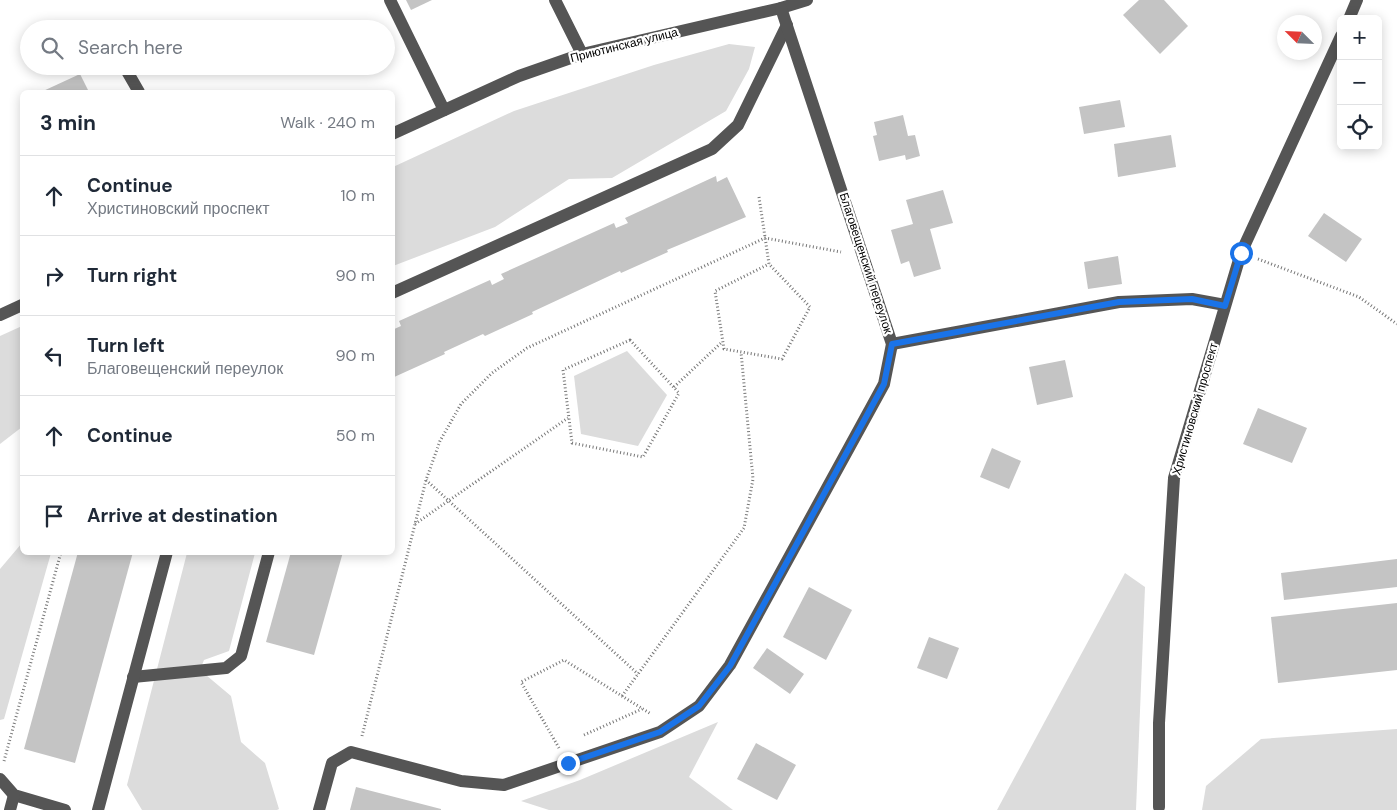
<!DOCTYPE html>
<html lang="en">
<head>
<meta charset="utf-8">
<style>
  body { margin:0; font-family:"DM Sans",sans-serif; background:#f6f6f7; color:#1f2937 }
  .controls { position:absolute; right:15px; top:15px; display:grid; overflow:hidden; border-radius:8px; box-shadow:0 2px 12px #0003 }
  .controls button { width:45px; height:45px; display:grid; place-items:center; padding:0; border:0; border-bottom:1px solid #e0e1e3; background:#fff; color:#1f2937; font:25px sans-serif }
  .compass { position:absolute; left:1277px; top:15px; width:45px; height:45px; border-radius:50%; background:#fff; box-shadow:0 2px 12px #0003; rotate:294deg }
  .stop { position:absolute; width:15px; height:15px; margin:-11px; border:4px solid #1a73e8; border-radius:50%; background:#fff }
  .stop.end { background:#1a73e8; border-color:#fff; box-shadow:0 1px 5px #0008 }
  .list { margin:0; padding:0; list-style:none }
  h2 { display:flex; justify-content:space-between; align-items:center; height:65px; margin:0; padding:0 20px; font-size:21px }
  h2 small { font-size:16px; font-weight:400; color:#747a83 }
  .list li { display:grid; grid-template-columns:32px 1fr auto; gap:15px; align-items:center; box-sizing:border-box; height:80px; padding:0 20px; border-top:1px solid #e0e1e3 }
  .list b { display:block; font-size:19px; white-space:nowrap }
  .list p { margin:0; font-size:16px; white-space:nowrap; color:#747a83 }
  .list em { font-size:16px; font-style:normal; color:#747a83 }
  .icon { flex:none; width:28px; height:28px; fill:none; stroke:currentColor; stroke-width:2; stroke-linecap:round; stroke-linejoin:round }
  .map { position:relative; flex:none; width:1397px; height:810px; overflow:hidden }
  .search { position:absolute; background:#fff; box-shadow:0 2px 12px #0003; left:20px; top:20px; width:375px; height:55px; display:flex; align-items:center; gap:12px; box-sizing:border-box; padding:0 18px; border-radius:28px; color:#747a83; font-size:19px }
  .panel { position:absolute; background:#fff; box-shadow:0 2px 12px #0003; left:20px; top:90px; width:375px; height:465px; border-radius:8px }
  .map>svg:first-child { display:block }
  .green { fill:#dcdcdc }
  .building { fill:#c4c4c4 }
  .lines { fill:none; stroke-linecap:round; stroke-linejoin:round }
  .path { stroke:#777; stroke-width:3; stroke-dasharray:1 2.5; stroke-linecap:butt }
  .minor { stroke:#555; stroke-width:12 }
  .route { stroke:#1a73e8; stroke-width:6 }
  .labels { text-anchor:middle; stroke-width:4.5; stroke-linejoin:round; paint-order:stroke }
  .street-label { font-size:12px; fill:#000; stroke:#fff }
</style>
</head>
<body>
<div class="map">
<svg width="1397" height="810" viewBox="0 0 1397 810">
  <rect width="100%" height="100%" fill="#fff"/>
  <g class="green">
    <path d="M729,44L755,47L749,69L726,111L612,178L569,179L495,227L393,266V167L514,111L654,65Z"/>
    <path d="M22,326V427L0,444V336Z"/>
    <path d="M627,351L667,395L638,446L581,434L574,376Z"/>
    <path d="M22,543V552L51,553L4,719L0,720V569Z"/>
    <path d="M187,553H255L229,651L204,660L200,670L231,696L241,742L265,763L279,809L277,810H142L127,785Z"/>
    <path d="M1125,573L1145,587L1136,810H997Z"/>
    <path d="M718,722L689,777L733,810H549L521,801L580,780Z"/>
    <path d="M1397,729V810H1202L1206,786L1261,739Z"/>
  </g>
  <g class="building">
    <path d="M406,0H432L411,10Z"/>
    <path d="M1139,0H1164L1188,26L1160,54L1123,15Z"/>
    <path d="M80,74L89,92H41Z"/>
    <path d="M1120,100L1125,127L1084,134L1079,107Z"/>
    <path d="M903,115L908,136L915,135L920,156L906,160L905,155L879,161L873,136L877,135L874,122Z"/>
    <path d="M1171,135L1176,167L1118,177L1114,144Z"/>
    <path d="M716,176L717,182L727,177L746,217L667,250L668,252L621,273L620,271L532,312L533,314L485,336L483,334L444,352L445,354L392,378V330L401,326L399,321L490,280L492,285L504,279L501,274L614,223L616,228L628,223L625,218Z"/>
    <path d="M943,190L953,223L930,229L941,269L914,277L909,261L901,264L891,230L913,224L906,200Z"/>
    <path d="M1324,213L1362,239L1346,262L1308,236Z"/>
    <path d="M1118,256L1122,284L1088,289L1084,262Z"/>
    <path d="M1065,360L1073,397L1037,405L1029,367Z"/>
    <path d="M1258,408L1307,428L1292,463L1243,444Z"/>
    <path d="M992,448L1021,461L1009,489L980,477Z"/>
    <path d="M78,552H133L75,763L24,749Z"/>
    <path d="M291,552H343L314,655L266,642Z"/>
    <path d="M1397,559V587L1284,600L1281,573Z"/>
    <path d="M809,587L852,610L826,660L783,637Z"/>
    <path d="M1397,603V670L1278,683L1271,617Z"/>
    <path d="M929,637L959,648L947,679L917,668Z"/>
    <path d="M767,648L804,674L790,694L753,668Z"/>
    <path d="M756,743L796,765L777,800L737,779Z"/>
    <path d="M356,787L441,809V810H350Z"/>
  </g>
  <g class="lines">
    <g class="path">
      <path d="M759,197L769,264L810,307L782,359L724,349L715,291L769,264"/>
      <path d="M1258,259L1359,297L1397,324"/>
      <path d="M630,340L679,393L643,457L572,443L563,370Z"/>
      <path d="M674,387L722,342"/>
      <path d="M426,480L638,674"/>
      <path d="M415,524L568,418"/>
      <path d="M622,696L744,528L753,479L741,352"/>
      <path d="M584,735L642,709"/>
      <path d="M362,736L426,480L440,441L461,404L492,373L527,348L765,238L841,252"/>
      <path d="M559,748L521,682L564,660L651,714"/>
      <path d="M4,761L61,552"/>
    </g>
    <g class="minor">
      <path d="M390,0L444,110"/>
      <path d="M555,0L582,54"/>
      <path d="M1349,19L1357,0"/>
      <path d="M124,66L139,92"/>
      <path d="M392,134L519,76L582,54L781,8L807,0"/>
      <path d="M392,293L712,149L738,125L787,25"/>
      <path d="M0,315L22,305"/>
      <path d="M892,344L1119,302L1192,299L1225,305"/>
      <path d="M133,677L226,668L241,656L269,552"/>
      <path d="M0,779L14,795L65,810"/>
      <path d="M1159,807V723L1174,478L1241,253L1341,36"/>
      <path d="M10,810L14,795"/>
      <path d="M98,810L167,552"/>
      <path d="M319,810L332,763L351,752L461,781L504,785L660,732L699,706L730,665L884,384L892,344L781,8"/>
    </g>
  </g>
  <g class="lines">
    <path class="route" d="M568,763L660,732L699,706L730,666L884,384L892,344L1119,302L1192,299L1225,306L1241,253"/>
  </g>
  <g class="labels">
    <g class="street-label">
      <text transform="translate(624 45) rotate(-14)" y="4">Приютинская улица</text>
      <text transform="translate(866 263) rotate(72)" y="4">Благовещенский переулок</text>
      <text transform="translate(1195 409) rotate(-74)" y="4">Христиновский проспект</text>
    </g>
  </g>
</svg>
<div class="controls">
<button>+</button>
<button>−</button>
<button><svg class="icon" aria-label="locate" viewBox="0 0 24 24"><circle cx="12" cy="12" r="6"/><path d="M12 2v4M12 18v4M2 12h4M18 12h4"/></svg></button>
</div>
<svg class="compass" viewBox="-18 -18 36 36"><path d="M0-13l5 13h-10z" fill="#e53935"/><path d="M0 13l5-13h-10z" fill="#747a83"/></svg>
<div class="stop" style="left:1241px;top:253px"></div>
<div class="stop end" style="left:568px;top:763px"></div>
<div class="search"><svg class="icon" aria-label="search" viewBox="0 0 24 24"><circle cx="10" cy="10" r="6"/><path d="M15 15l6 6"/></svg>Search here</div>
<section class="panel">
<h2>3 min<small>Walk · 240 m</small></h2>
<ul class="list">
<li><svg class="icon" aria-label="ahead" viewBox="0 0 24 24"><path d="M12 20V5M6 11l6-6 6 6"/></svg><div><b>Continue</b><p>Христиновский проспект</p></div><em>10 m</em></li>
<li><svg class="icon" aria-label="right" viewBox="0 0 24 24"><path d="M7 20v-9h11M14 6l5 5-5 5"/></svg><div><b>Turn right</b></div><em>90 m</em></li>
<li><svg class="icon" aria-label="left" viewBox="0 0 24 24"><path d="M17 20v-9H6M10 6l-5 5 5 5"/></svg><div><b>Turn left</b><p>Благовещенский переулок</p></div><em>90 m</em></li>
<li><svg class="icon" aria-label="ahead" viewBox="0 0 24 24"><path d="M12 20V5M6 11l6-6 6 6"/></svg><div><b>Continue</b></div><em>50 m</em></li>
<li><svg class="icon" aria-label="arrive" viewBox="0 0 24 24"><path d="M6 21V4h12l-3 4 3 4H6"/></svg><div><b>Arrive at destination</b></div></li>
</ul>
</section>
</div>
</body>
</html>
